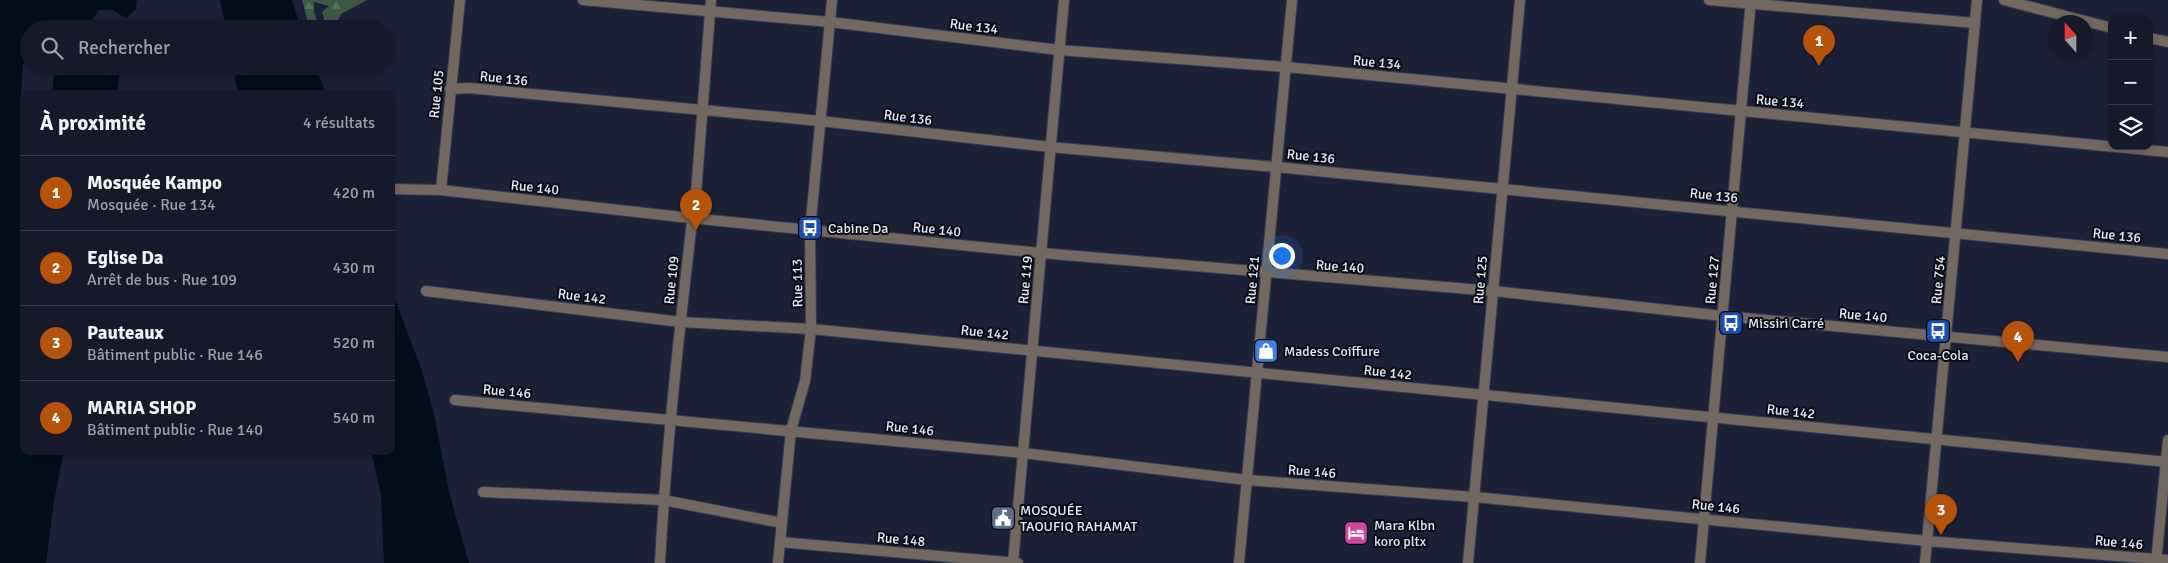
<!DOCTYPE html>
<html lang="fr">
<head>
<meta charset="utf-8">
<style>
  body { margin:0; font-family:Signika,sans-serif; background:#232635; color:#f1f3f6 }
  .controls { position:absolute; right:15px; top:15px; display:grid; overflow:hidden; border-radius:10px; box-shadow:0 2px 8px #0003 }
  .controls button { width:45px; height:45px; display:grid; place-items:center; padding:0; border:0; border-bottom:1px solid #353846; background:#161929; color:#f1f3f6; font:25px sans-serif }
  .compass { position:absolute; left:2048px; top:15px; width:45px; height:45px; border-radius:50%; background:#161929; box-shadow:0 2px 8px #0003; rotate:339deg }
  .you { position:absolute; left:1281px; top:255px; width:18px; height:18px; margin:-12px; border:4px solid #fff; border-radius:50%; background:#1a73e8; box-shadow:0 0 0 8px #1a73e833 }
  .badge { display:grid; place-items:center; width:32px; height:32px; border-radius:50%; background:#b45309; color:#fff; font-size:16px; font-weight:700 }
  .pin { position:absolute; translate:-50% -41px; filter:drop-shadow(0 1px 2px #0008) }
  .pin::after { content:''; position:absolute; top:26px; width:18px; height:15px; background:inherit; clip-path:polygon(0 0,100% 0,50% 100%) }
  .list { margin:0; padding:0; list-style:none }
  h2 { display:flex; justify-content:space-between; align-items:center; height:65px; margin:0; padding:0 20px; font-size:21px }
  h2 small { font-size:16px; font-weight:400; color:#9ea0a8 }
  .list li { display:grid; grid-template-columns:32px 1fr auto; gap:15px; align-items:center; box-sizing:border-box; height:75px; padding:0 20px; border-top:1px solid #353846 }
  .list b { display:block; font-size:19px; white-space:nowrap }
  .list p { margin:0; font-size:16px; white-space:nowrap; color:#9ea0a8 }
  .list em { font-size:16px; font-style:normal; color:#9ea0a8 }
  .icon { flex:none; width:28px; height:28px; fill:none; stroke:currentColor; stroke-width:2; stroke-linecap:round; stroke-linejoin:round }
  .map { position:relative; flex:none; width:2168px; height:563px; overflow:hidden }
  .search { position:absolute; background:#161929; box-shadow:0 2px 8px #0003; left:20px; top:20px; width:375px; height:55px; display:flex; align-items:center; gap:12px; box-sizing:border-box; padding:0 18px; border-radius:28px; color:#9ea0a8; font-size:19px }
  .panel { position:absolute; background:#161929; box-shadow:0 2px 8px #0003; left:20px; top:90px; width:375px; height:365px; border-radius:10px }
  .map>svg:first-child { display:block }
  .forest { fill:url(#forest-firs) }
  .water { fill:#000f18 }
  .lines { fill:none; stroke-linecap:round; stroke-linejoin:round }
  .minor-casing { stroke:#393d52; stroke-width:12 }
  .minor { stroke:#736860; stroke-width:10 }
  .labels { text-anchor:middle; stroke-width:4; stroke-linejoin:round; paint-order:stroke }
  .street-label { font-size:14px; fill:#e3e7f6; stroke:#090b15 }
  .poi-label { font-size:14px; fill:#e3e7f6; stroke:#090b15; text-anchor:start }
</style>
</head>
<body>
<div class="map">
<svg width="2168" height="563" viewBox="0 0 2168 563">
  <defs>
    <pattern id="forest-firs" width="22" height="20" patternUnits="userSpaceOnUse" patternTransform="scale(1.25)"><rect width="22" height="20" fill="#3d5844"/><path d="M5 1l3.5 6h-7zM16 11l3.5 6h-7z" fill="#597060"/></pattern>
  </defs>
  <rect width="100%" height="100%" fill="#1d2137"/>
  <path class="forest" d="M302,0H367L341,14L334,28L326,24L322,12L329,6L314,2V13L321,29H310Z"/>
  <g class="water">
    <path d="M0,0H137L136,9L126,18L112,10H99L93,19L96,29H29V58L23,64L20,110L24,120V451H64L54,501L46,563H0Z"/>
    <path d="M220,0H292L301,29H226Z"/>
    <path d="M55,66H117L120,72L117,94H52Z"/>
    <path d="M233,66H315L326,94H238Z"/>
    <path d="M391,288L422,371L434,414L449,492L469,563H384L381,495L371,451H391Z"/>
  </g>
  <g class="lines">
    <defs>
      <g id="minor">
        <path d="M583,0L830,22L1059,50L1286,67L2168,152"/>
        <path d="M1709,0L1975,23"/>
        <path d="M2004,0L2112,28"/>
        <path d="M2149,38L2168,42"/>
        <path d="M450,89L469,88L820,121L1050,147L1276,167L2168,254"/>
        <path d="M391,189L441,190L690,218L1041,253L1493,291L1723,316L2168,357"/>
        <path d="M441,190L460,0"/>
        <path d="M426,291L681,322L811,329L2168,462"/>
        <path d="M455,400L1023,453L1247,480L1474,497L1927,541L2168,560"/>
        <path d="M483,492L663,500L782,523"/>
        <path d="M780,542L1018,563"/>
        <path d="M660,563C666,449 679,335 692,221L694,219L711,0"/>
        <path d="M778,563L791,430L805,381L811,329L810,230L832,0"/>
        <path d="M1013,563L1064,0"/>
        <path d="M1239,563L1292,0"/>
        <path d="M1468,563L1520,0"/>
        <path d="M1700,563L1751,0"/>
        <path d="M1925,563L1977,0"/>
        <path d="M2156,563L2168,440"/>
      </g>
    </defs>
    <use href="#minor" class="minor-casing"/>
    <use href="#minor" class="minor"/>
  </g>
  <defs>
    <symbol id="bus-square" viewBox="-11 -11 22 22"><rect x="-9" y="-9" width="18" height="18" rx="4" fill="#1a4fb4" stroke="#090b15"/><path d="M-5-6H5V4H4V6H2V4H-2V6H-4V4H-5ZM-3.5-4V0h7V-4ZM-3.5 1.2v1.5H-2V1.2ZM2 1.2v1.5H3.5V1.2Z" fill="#fff"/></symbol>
    <symbol id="shop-square" viewBox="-11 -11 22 22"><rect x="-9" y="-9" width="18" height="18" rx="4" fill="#3f7fe0" stroke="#090b15"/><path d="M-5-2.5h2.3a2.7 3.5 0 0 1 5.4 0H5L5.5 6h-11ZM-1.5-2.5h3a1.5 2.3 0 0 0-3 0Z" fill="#fff"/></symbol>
    <symbol id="civic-square" viewBox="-11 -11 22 22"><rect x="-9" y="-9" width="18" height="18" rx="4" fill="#5c6f8a" stroke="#090b15"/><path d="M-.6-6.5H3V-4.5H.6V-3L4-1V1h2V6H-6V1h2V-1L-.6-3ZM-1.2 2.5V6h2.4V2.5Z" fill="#fff"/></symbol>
    <symbol id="hotel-square" viewBox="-11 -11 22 22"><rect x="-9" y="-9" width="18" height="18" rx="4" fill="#d1479c" stroke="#090b15"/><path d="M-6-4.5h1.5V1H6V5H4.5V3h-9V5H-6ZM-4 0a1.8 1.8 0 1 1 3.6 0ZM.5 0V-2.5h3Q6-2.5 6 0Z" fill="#fff"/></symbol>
  </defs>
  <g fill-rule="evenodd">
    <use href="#bus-square" x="796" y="214" width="28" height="28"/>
    <use href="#bus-square" x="1717" y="309" width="28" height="28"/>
    <use href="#bus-square" x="1924" y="317" width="28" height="28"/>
    <use href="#shop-square" x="1252" y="337" width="28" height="28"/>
    <use href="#civic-square" x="989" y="504" width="28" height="28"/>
    <use href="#hotel-square" x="1342" y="519" width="28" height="28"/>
  </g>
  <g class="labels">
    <g class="street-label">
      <text transform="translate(974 26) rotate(7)" y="5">Rue 134</text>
      <text transform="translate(1377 62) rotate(5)" y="5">Rue 134</text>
      <text transform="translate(504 78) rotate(6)" y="5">Rue 136</text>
      <text transform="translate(436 94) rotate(-84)" y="5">Rue 105</text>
      <text transform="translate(1780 101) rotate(5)" y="5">Rue 134</text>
      <text transform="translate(908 117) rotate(7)" y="5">Rue 136</text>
      <text transform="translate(1311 156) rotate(6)" y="5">Rue 136</text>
      <text transform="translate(535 187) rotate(6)" y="5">Rue 140</text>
      <text transform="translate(1714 195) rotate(6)" y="5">Rue 136</text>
      <text transform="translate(937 229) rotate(6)" y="5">Rue 140</text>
      <text transform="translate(2117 235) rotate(6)" y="5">Rue 136</text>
      <text transform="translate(1340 266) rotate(4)" y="5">Rue 140</text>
      <text transform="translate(671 280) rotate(-84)" y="5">Rue 109</text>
      <text transform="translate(1025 280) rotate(-85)" y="5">Rue 119</text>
      <text transform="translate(1252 280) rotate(-85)" y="5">Rue 121</text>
      <text transform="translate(1480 280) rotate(-85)" y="5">Rue 125</text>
      <text transform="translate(1712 280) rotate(-85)" y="5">Rue 127</text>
      <text transform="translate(1938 280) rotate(-85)" y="5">Rue 754</text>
      <text transform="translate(797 283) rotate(-91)" y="5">Rue 113</text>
      <text transform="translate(582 296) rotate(7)" y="5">Rue 142</text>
      <text transform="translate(1863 315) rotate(5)" y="5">Rue 140</text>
      <text transform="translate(985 332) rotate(6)" y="5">Rue 142</text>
      <text transform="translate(1388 372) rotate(6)" y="5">Rue 142</text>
      <text transform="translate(507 391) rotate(5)" y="5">Rue 146</text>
      <text transform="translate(1791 411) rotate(6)" y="5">Rue 142</text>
      <text transform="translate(910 428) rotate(6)" y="5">Rue 146</text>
      <text transform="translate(1312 471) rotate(4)" y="5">Rue 146</text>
      <text transform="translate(1716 506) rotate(6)" y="5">Rue 146</text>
      <text transform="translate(901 539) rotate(5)" y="5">Rue 148</text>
      <text transform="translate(2119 542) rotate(5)" y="5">Rue 146</text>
    </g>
    <g class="poi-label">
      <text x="828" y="233">Cabine Da</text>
      <text x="1748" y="328">Missiri Carré</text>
      <text x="1284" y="356">Madess Coiffure</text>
      <text x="1938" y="360" text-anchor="middle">Coca-Cola</text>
      <text x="1020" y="515">MOSQUÉE<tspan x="1020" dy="16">TAOUFIQ RAHAMAT</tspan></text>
      <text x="1374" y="530">Mara Klbn<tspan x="1374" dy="16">koro pltx</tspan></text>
    </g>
  </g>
</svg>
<div class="controls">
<button>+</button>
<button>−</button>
<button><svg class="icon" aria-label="layers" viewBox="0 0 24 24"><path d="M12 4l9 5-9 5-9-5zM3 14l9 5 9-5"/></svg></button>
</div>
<svg class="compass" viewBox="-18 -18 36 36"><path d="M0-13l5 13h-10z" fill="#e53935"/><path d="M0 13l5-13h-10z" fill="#9ea0a8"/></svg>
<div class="you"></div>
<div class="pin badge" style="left:1819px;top:66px">1</div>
<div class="pin badge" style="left:696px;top:230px">2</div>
<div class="pin badge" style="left:1941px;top:535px">3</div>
<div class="pin badge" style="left:2018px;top:362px">4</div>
<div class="search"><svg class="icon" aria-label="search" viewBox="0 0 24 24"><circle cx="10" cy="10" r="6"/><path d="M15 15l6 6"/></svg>Rechercher</div>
<section class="panel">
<h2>À proximité<small>4 résultats</small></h2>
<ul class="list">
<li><span class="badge">1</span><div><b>Mosquée Kampo</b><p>Mosquée · Rue 134</p></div><em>420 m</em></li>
<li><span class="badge">2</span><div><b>Eglise Da</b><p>Arrêt de bus · Rue 109</p></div><em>430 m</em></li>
<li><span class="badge">3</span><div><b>Pauteaux</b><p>Bâtiment public · Rue 146</p></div><em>520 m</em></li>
<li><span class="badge">4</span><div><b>MARIA SHOP</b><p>Bâtiment public · Rue 140</p></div><em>540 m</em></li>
</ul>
</section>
</div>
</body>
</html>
